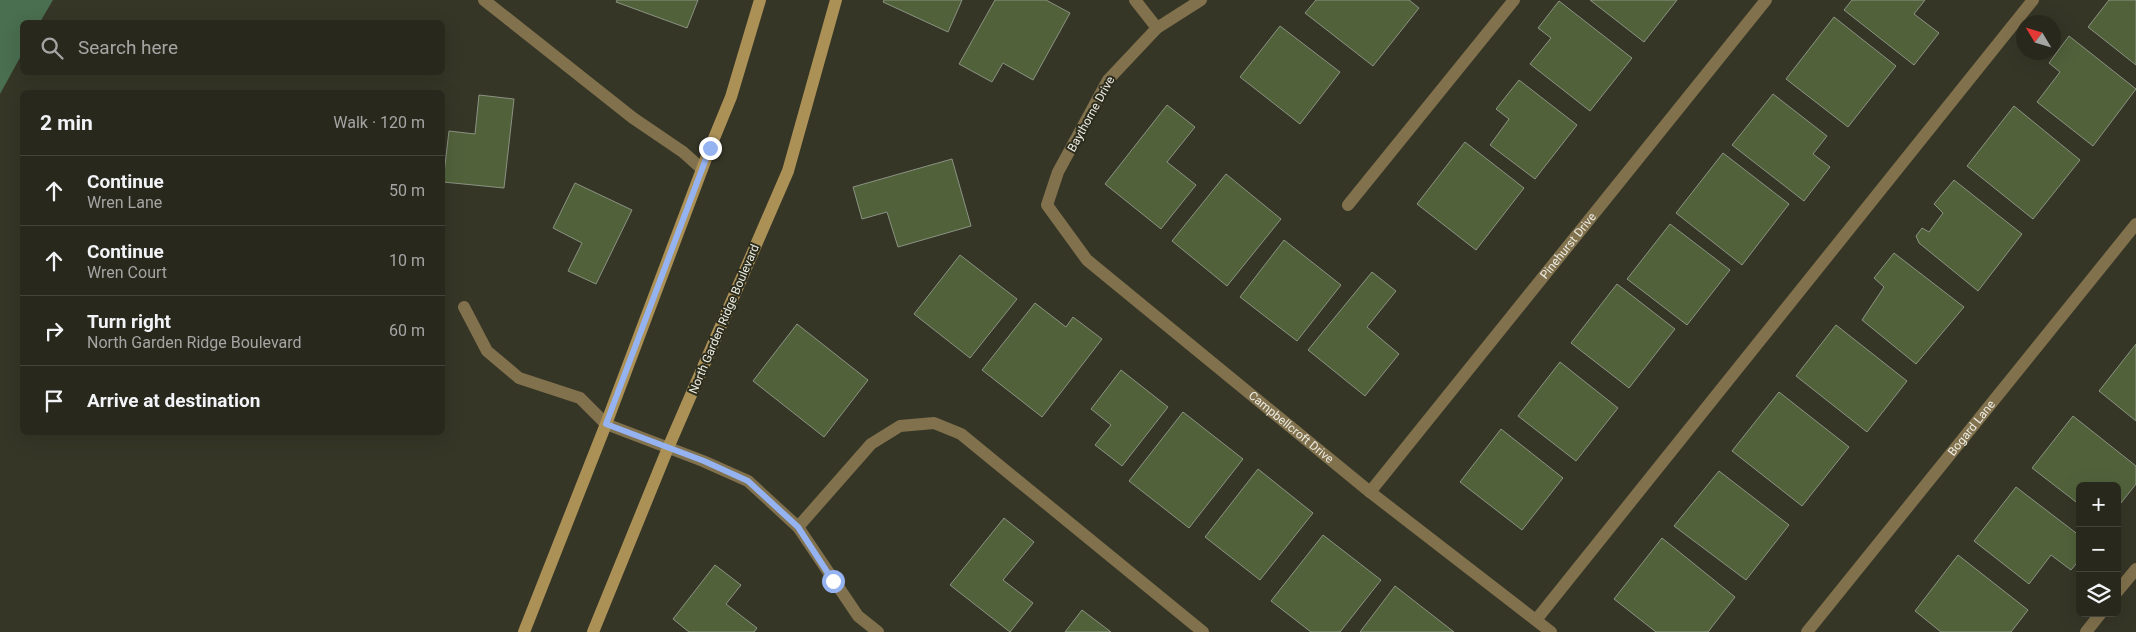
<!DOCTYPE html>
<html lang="en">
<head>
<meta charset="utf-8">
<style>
  body { margin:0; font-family:Roboto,sans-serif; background:#34342a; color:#f1f3f6 }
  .controls { position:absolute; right:15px; bottom:15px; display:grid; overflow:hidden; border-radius:8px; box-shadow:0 5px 20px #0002 }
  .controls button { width:45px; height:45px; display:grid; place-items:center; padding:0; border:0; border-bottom:1px solid #44443b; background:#28281d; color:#f1f3f6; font:25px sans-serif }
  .compass { position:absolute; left:2016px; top:15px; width:45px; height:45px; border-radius:50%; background:#28281d; box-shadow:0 5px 20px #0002; rotate:308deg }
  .stop { position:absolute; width:15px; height:15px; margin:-11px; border:4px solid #95b2f1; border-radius:50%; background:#fff }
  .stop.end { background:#95b2f1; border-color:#fff; box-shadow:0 1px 5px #0008 }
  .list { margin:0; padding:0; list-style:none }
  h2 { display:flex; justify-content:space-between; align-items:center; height:65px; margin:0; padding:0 20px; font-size:21px }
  h2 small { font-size:16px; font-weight:400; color:#a5a6a4 }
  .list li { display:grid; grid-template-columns:32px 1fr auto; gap:15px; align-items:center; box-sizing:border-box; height:70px; padding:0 20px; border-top:1px solid #44443b }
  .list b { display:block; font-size:19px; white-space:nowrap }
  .list p { margin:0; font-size:16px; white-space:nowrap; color:#a5a6a4 }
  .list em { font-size:16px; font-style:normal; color:#a5a6a4 }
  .icon { flex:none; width:28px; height:28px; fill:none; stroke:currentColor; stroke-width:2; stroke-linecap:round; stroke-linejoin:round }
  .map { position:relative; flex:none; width:2136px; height:632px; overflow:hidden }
  .search { position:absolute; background:#28281d; box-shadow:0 5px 20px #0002; left:20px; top:20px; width:425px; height:55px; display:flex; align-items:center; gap:12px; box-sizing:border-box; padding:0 18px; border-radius:8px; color:#a5a6a4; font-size:19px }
  .panel { position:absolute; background:#28281d; box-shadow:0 5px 20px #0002; left:20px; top:90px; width:425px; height:345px; border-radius:8px }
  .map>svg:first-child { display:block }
  .water { fill:#4a6e50 }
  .building { fill:#51623b; stroke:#8b9282 }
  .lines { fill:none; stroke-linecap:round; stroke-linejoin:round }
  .lane { stroke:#81714d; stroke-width:12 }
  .street { stroke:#81714d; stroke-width:12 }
  .secondary { stroke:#ac9157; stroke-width:12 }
  .route { stroke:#95b2f1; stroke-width:6 }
  .labels { text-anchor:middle; stroke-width:4; stroke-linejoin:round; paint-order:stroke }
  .street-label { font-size:12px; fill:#ecece3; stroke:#2c2c1d }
</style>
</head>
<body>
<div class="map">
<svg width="2136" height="632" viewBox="0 0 2136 632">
  <rect width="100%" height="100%" fill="#363627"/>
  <path class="water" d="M0,0H53L40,22H22V54L0,94Z"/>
  <g class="building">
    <path d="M617,0H698L687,28L616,2Z"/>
    <path d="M884,0H962L948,32L883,2Z"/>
    <path d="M995,0H1046L1070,13L1033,80L1003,63L992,82L959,64Z"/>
    <path d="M1316,0H1409L1419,8L1373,66L1305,13Z"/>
    <path d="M1590,0H1677L1644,42Z"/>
    <path d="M1852,0H1925L1914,14L1939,33L1914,65L1844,10Z"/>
    <path d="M2109,0H2136V65L2088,27Z"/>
    <path d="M1559,1L1632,58L1590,111L1530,64L1551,38L1538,28Z"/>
    <path d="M1834,17L1896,66L1848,127L1786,79Z"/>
    <path d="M1280,26L1340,72L1300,124L1240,77Z"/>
    <path d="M2069,36L2136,89L2093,146L2037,102L2060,72L2049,63Z"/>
    <path d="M1519,80L1577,125L1535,179L1490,145L1509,119L1496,109Z"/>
    <path d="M1773,94L1827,136L1813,154L1830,167L1804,201L1732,145Z"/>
    <path d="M479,95L514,99L504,188L443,182L449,131L475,134Z"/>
    <path d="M1167,105L1195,127L1167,162L1196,185L1161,229L1105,184Z"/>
    <path d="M2014,106L2080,160L2033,219L1967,166Z"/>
    <path d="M1465,142L1524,188L1476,250L1417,204Z"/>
    <path d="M1723,153L1789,204L1742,265L1676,213Z"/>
    <path d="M952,159L971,226L898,247L887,212L862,219L853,187Z"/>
    <path d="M1226,174L1281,219L1227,286L1172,241Z"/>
    <path d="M1954,180L2022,234L1978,291L1919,243L1916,236L1922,228L1929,232L1943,213L1934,204Z"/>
    <path d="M575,183L632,210L596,284L568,271L582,243L553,228Z"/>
    <path d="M1670,224L1730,270L1687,325L1627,279Z"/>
    <path d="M1284,240L1341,285L1297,341L1240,297Z"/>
    <path d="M1894,253L1964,307L1916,364L1862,320L1884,287L1874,278Z"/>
    <path d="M960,255L1017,299L970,358L914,314Z"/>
    <path d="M1372,272L1396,291L1367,327L1399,354L1365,396L1308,350Z"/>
    <path d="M1617,284L1675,329L1629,388L1571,343Z"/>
    <path d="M1035,303L1066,327L1073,317L1102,339L1042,417L982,370Z"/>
    <path d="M797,324L868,380L824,437L753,381Z"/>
    <path d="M1836,325L1907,381L1867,432L1796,376Z"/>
    <path d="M2136,344V421L2099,391Z"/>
    <path d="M1560,362L1618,408L1576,461L1518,416Z"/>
    <path d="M1121,370L1168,407L1122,466L1095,445L1111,425L1091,409Z"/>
    <path d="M1779,392L1849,447L1802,506L1732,451Z"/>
    <path d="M1183,412L1243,459L1189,528L1129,481Z"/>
    <path d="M2073,416L2136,466V484L2117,508V486H2080V505L2032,468Z"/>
    <path d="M1501,429L1563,478L1522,530L1460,482Z"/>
    <path d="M1258,469L1313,513L1260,580L1205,537Z"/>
    <path d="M1719,471L1789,525L1746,580L1674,526Z"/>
    <path d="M2016,487L2080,536V559L2071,570L2051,555L2029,584L1974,541Z"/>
    <path d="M1004,518L1034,542L1003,580L1033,603L1010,632L950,585Z"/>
    <path d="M1323,535L1381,580L1340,632H1311L1271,601Z"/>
    <path d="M1662,538L1735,597L1708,632H1656L1614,599Z"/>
    <path d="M1958,555L2028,610L2011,632H1941L1915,611Z"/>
    <path d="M715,565L741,585L726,604L757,628L754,632H689L673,619Z"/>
    <path d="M1395,586L1454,632H1360Z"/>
    <path d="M1082,610L1111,632H1065Z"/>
  </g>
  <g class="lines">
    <g class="lane">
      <path d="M484,0L633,118L683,152L702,169"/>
      <path d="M1348,205L1514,0"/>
      <path d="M798,527L871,444L900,426L934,423L961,434L1203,632"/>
      <path d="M2117,592L2136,569"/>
      <path d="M1536,620L2033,0"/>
      <path d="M2086,632L2101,613"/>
    </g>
    <g class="street">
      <path d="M1135,0L1157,28"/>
      <path id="s1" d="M1201,0L1157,28L1108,80L1058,172L1047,205L1087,260L1370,492L1551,632"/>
      <path d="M464,307L487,351L519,378L580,398L606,424L703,461L748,481L798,527L858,616L878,632"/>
      <path id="s2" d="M1370,492L1766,0"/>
      <path id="s3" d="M1807,632L2136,224"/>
    </g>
    <g class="secondary">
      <path d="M524,632L606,424L710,148L731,97L760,0"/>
      <path d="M593,632L668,448L788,171L836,0"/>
    </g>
  </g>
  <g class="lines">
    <path class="route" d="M710,148L606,424L704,461L748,481L798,527L833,581"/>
  </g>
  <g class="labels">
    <g class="street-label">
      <text transform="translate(1091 114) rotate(-61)" y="4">Baythorne Drive</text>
      <text dy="4" stroke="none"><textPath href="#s2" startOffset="316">Pinehurst Drive</textPath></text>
      <text transform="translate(724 319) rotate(-67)" y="4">North Garden Ridge Boulevard</text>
      <text dy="4" stroke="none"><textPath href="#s1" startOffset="595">Campbellcroft Drive</textPath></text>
      <text dy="4" stroke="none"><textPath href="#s3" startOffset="262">Bogard Lane</textPath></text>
    </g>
  </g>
</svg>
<div class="controls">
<button>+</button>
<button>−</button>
<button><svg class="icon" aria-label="layers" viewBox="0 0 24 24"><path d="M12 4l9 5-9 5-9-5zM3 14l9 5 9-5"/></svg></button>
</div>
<svg class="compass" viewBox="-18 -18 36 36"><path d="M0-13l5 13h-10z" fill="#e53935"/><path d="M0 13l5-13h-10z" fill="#a5a6a4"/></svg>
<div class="stop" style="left:833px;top:581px"></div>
<div class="stop end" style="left:710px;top:148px"></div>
<div class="search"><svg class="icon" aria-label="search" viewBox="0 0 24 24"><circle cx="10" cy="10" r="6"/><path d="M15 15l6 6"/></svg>Search here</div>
<section class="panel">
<h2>2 min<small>Walk · 120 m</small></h2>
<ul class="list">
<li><svg class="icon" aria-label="ahead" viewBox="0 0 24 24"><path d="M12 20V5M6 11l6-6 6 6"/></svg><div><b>Continue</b><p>Wren Lane</p></div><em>50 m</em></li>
<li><svg class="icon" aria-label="ahead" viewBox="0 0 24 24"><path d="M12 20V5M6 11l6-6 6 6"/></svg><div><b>Continue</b><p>Wren Court</p></div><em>10 m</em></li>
<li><svg class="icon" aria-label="right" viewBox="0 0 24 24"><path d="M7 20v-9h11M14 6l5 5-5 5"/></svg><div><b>Turn right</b><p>North Garden Ridge Boulevard</p></div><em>60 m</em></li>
<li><svg class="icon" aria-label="arrive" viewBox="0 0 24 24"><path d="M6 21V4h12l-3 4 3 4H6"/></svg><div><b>Arrive at destination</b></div></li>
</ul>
</section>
</div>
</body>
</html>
